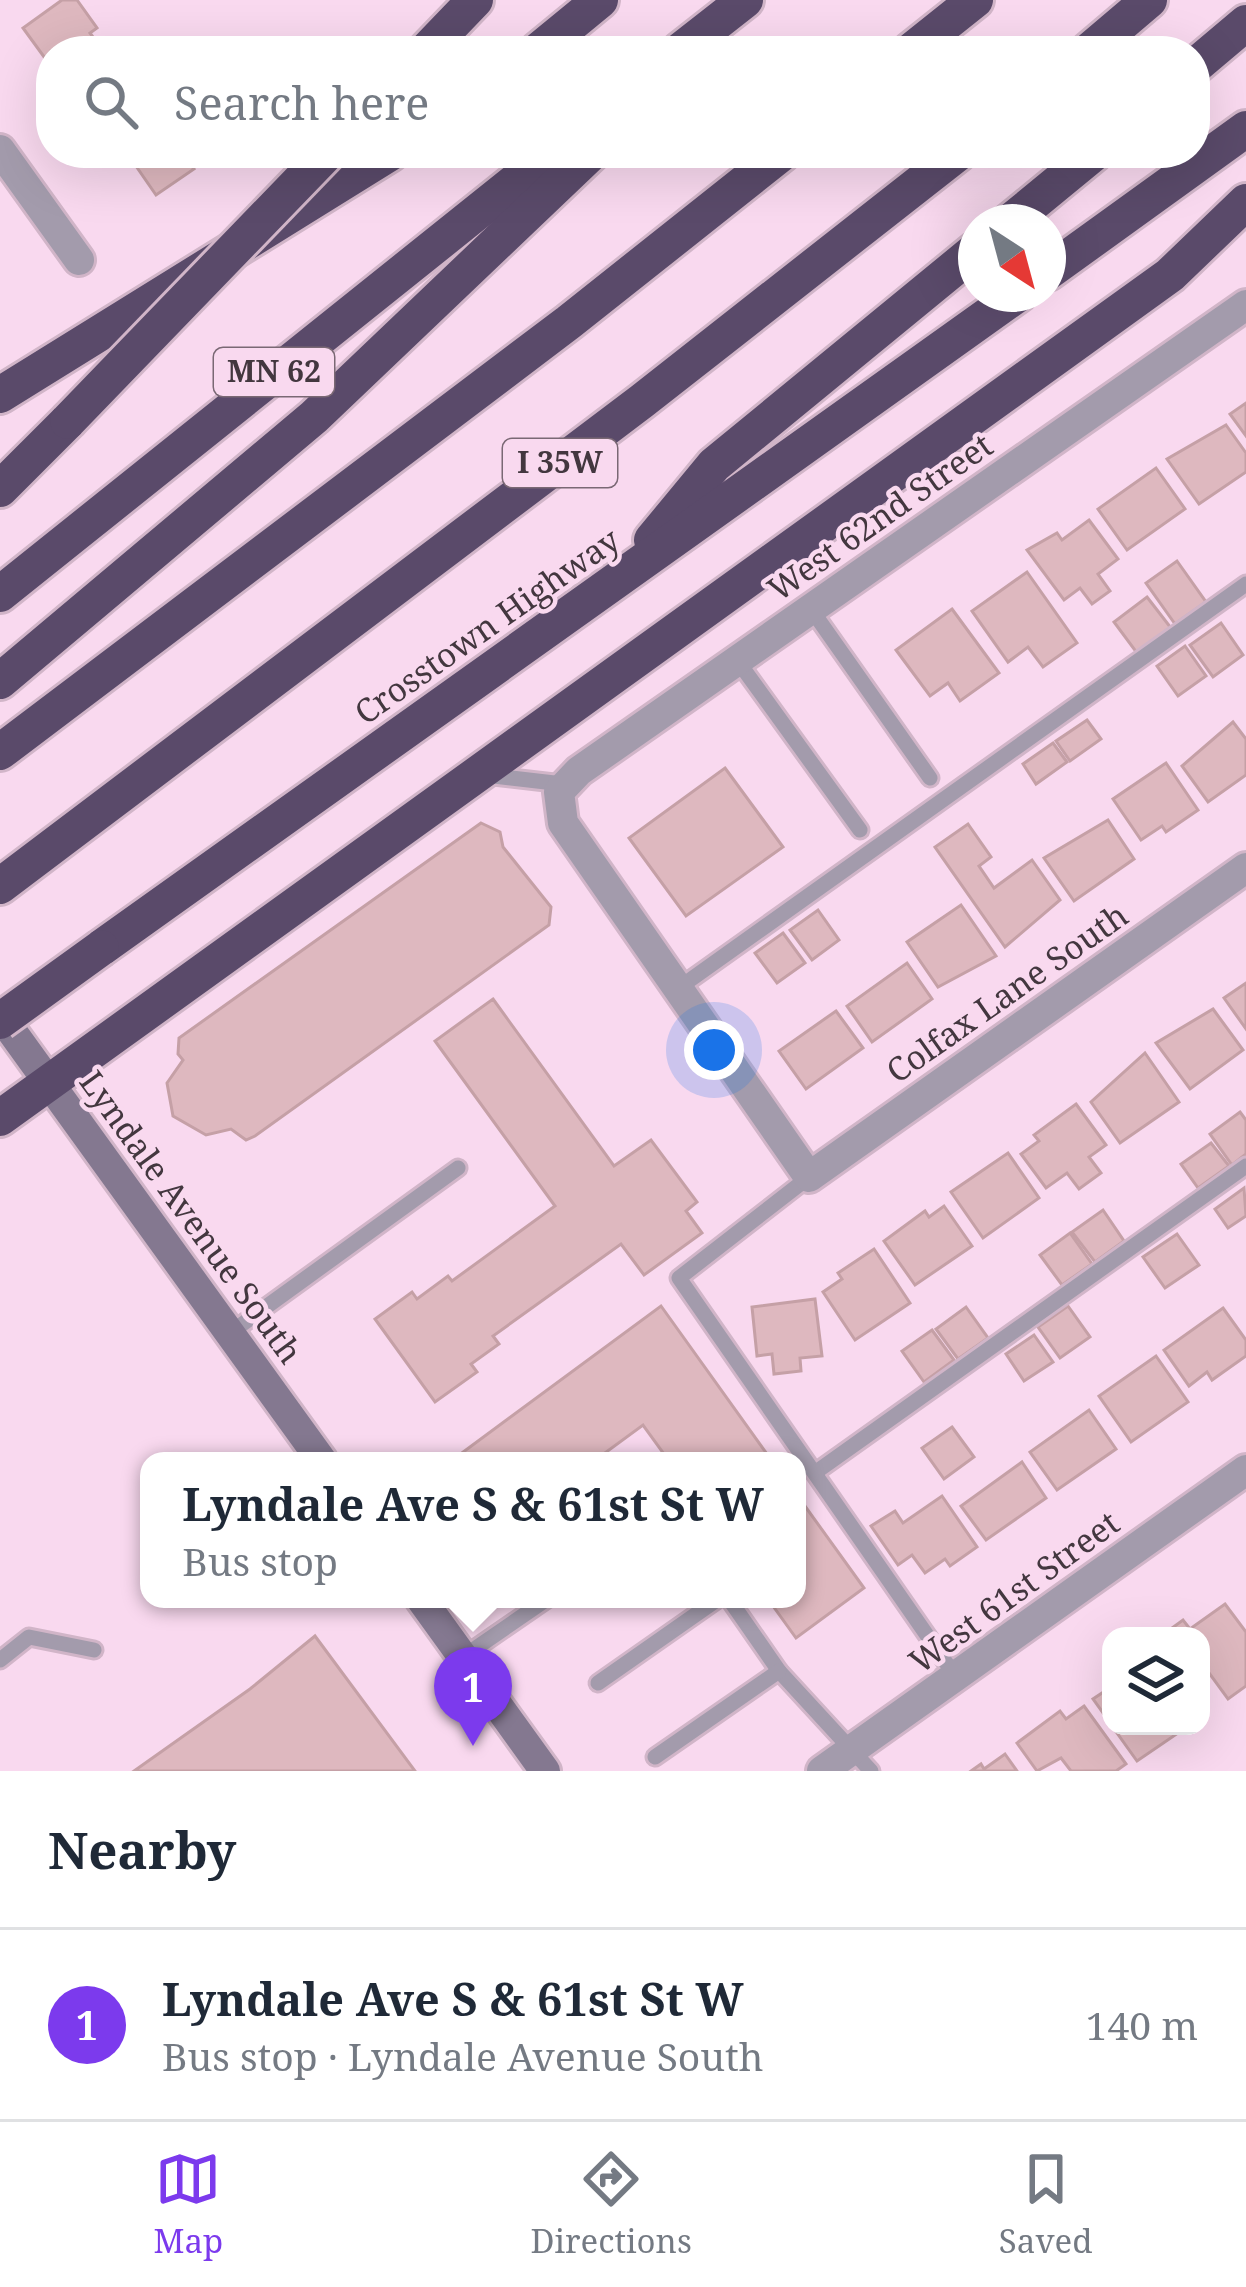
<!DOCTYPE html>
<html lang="en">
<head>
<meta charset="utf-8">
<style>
  body { margin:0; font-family:"Noto Serif",serif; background:#f2f2f3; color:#1f2937 }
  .controls { position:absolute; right:36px; bottom:36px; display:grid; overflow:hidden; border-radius:24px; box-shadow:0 12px 48px #0002 }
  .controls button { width:108px; height:108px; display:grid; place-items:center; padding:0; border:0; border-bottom:3px solid #e0e1e3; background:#fff; color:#1f2937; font:60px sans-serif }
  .compass { position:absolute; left:958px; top:204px; width:108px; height:108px; border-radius:50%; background:#fff; box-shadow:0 12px 48px #0002; rotate:144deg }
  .you { position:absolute; left:714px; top:1050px; width:42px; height:42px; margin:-30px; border:9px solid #fff; border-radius:50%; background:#1a73e8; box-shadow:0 0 0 18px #1a73e833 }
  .badge { display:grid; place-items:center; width:78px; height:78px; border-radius:50%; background:#7c3aed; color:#fff; font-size:39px; font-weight:700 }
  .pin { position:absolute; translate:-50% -99px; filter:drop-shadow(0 3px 6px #0008) }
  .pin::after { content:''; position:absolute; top:63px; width:42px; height:36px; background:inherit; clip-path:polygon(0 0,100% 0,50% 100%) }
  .popup { position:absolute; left:140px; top:1452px; width:666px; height:156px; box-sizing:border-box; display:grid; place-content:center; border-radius:24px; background:#fff; filter:drop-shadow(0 3px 9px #0005); font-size:39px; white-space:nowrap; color:#747a83 }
  .popup b { font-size:45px; color:#1f2937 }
  .popup::after { content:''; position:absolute; left:50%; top:100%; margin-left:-24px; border:24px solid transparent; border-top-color:#fff }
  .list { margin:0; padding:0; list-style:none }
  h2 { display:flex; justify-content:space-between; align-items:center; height:156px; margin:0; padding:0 48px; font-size:51px }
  h2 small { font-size:39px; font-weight:400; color:#747a83 }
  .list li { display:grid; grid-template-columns:78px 1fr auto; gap:36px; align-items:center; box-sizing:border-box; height:192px; padding:0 48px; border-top:3px solid #e0e1e3 }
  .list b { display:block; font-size:45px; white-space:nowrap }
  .list p { margin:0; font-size:39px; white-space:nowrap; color:#747a83 }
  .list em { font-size:39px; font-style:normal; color:#747a83 }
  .icon { flex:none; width:66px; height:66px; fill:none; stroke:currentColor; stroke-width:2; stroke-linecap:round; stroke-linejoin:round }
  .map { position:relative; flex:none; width:1246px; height:1771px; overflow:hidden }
  .search { position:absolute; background:#fff; box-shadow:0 12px 48px #0002; left:36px; right:36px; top:36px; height:132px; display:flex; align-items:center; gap:30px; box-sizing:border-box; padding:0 42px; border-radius:48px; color:#747a83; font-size:45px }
  .sheet { height:348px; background:#fff }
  nav { display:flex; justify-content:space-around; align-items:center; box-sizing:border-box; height:168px; border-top:3px solid #e0e1e3; background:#fff; font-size:33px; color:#747a83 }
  nav a { display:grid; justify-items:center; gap:6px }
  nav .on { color:#7c3aed }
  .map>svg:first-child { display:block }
  .building { fill:#deb8bf; stroke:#c5a0a6; stroke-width:3 }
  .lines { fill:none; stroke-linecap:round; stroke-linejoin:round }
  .service-casing { stroke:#d1b5c8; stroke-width:21 }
  .minor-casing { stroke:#d1b5c8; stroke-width:36 }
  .secondary-casing { stroke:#d1b5c8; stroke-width:36 }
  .motorway-casing { stroke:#d1b5c8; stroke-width:42 }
  .service { stroke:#a39bac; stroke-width:15 }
  .minor { stroke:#a39bac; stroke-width:30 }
  .secondary { stroke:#847890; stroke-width:30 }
  .motorway { stroke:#5a4a6a; stroke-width:36 }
  .motorway-bridge-casing { stroke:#d1b5c8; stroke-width:42; stroke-linecap:butt }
  .motorway-bridge { stroke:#5a4a6a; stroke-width:36 }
  .labels { text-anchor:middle; stroke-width:9; stroke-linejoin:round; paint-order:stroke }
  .shield { fill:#f9d9ef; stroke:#7a6874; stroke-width:3 }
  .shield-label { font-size:30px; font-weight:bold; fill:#43373f }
  .street-label { font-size:33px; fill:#43373f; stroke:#f9d9ef }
</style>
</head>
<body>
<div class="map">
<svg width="1246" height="1771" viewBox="0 0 1246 1771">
  <rect width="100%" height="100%" fill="#f9d9ef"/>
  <g class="building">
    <path d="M62,0H77L97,28L90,33L103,51H51V75L46,68L50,65L23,28Z"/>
    <path d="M127,153H182L194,169L156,195Z"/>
    <path d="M1246,403V436L1230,414Z"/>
    <path d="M1226,425L1246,453V472L1199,504L1167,459Z"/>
    <path d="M1156,468L1185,509L1127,550L1098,509Z"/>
    <path d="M1089,520L1118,559L1098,574L1110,591L1092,604L1080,588L1064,600L1027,550L1057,533L1062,540Z"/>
    <path d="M1177,561L1206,602L1175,624L1146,583Z"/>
    <path d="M1027,572L1077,643L1043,667L1028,647L1008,662L972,611Z"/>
    <path d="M1147,597L1171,628L1137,653L1114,622Z"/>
    <path d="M952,609L999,673L960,701L948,683L930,696L896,650Z"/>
    <path d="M1221,623L1243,655L1213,677L1190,645Z"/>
    <path d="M1185,646L1206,676L1178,696L1157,666Z"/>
    <path d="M1087,720L1101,739L1070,761L1056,741Z"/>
    <path d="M1233,722L1246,739V775L1208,802L1182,766Z"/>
    <path d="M1053,743L1067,762L1036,784L1023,764Z"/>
    <path d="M1166,763L1198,810L1166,832L1162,826L1141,840L1113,799Z"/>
    <path d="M725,768L783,847L686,916L629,838Z"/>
    <path d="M1108,820L1134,859L1074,901L1044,858Z"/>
    <path d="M481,823L500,832L503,847L551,907L549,925L255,1136L246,1140L231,1129L206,1135L173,1116L167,1083L183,1060L178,1054L179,1038Z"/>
    <path d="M968,824L991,857L979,866L994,888L1032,860L1060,900L1005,947L935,847Z"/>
    <path d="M961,905L996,956L938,987L907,942Z"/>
    <path d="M818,910L839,940L812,960L790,930Z"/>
    <path d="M783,933L805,963L777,983L755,953Z"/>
    <path d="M907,963L932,999L872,1042L847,1006Z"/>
    <path d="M1246,983V1029L1224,998Z"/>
    <path d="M493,999L614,1166L651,1140L697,1202L686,1211L702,1233L644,1275L621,1244L493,1336L499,1344L471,1364L477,1372L435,1402L375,1319L412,1292L417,1299L448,1276L452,1281L555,1206L435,1041Z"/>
    <path d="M1213,1009L1243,1050L1190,1089L1156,1043Z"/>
    <path d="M836,1011L863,1048L806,1089L779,1051Z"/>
    <path d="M1145,1053L1179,1102L1120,1143L1091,1102Z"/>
    <path d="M1076,1104L1106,1145L1089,1157L1101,1173L1079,1189L1067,1173L1046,1188L1021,1154L1039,1141L1034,1135Z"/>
    <path d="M1240,1112L1246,1120V1154L1232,1165L1210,1134Z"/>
    <path d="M1211,1143L1229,1166L1198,1188L1181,1164Z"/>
    <path d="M1008,1153L1039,1198L983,1238L951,1192Z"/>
    <path d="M1244,1188L1246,1216L1228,1228L1215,1209Z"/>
    <path d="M944,1206L972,1246L915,1285L884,1241L925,1211L929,1217Z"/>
    <path d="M1103,1210L1124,1241L1095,1262L1072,1232Z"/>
    <path d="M1070,1233L1092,1264L1062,1285L1040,1255Z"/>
    <path d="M1177,1234L1199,1265L1165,1288L1143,1257Z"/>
    <path d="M874,1249L910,1303L855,1340L823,1292L842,1279L838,1273Z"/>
    <path d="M815,1299L822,1356L800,1358L801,1371L774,1374L772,1354L757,1356L752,1307Z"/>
    <path d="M661,1306L772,1461H669L643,1425L594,1461H451Z"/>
    <path d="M1068,1306L1090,1337L1060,1358L1038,1327Z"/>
    <path d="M966,1307L988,1338L958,1359L936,1329Z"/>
    <path d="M1223,1308L1246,1340V1356L1212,1380L1207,1372L1189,1386L1164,1350Z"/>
    <path d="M932,1330L954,1360L924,1382L902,1351Z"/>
    <path d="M1034,1335L1053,1362L1024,1381L1006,1354Z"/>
    <path d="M1156,1356L1188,1402L1131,1442L1099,1396Z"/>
    <path d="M1089,1410L1116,1449L1057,1490L1030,1452Z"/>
    <path d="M952,1427L974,1457L944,1479L922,1448Z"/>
    <path d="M1022,1462L1046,1498L986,1540L961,1506Z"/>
    <path d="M797,1495L864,1588L796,1638L768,1599H797Z"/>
    <path d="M942,1496L977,1547L950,1566L945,1559L925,1573L912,1555L898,1565L871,1526L895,1511L903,1523Z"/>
    <path d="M1225,1604L1246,1632V1686L1228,1699L1201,1662V1636H1161L1183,1620L1190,1629Z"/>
    <path d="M315,1636L415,1771H134L250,1689Z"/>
    <path d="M1111,1687V1724L1093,1699Z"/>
    <path d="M1084,1706L1126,1764L1116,1771H1071L1061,1758L1037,1771L1017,1743L1060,1711L1066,1719Z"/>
    <path d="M1112,1726H1177L1181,1731L1137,1761Z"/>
    <path d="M1005,1754L1017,1771H971L981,1764L984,1769Z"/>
  </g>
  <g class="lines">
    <defs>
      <g id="service">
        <path d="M811,609L930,778"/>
        <path d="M737,660L860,830"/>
        <path d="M485,775L563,784"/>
        <path d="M676,990L1246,584"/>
        <path d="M809,1177L679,1278L956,1677"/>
        <path d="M230,1333L458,1168"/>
        <path d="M816,1472L1246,1166"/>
        <path d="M729,1599L779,1671L871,1771"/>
        <path d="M463,1657L547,1599"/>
        <path d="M0,1660L29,1637L94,1650"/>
        <path d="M598,1683L718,1599"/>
        <path d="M655,1757L779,1671"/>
      </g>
      <g id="minor">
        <path d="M0,150L79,260"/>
        <path d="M1246,305L579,771L559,792L563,823L809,1177L1246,868"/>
        <path d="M822,1771L1246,1470"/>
      </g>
      <g id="secondary">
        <path d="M0,1015L322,1461"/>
        <path d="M421,1599L545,1771"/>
      </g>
      <g id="motorway">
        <path d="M426,51L475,0"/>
        <path d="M538,51L600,0"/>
        <path d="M680,51L745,0"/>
        <path d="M911,51L975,0"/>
        <path d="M1089,51L1149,0"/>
        <path d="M1195,66L1246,23"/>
        <path d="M1010,222L1094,153"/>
        <path d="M1048,272L1246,129"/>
        <path d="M0,395L390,153"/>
        <path d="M0,489L68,421"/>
        <path d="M652,540L714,465L976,250"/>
        <path d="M0,594L551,153"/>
        <path d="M0,681L314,417L591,153"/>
        <path d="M0,752L569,322L782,153"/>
        <path d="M0,886L642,401L958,153"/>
        <path d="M101,948L1018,294"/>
        <path d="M0,1118L1170,275L1246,202"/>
      </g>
    </defs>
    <use href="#service" class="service-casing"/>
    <use href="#minor" class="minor-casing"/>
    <use href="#secondary" class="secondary-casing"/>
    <use href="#motorway" class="motorway-casing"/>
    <use href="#service" class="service"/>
    <use href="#minor" class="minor"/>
    <use href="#secondary" class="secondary"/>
    <use href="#motorway" class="motorway"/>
    <defs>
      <g id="motorway-bridge">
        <path d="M68,421L327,153"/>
        <path d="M0,1021L101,948"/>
      </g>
    </defs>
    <use href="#motorway-bridge" class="motorway-bridge-casing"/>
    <use href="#motorway-bridge" class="motorway-bridge"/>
  </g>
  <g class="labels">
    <g class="shield">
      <rect x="214" y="348" width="120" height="48" rx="9"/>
      <rect x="503" y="439" width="114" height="48" rx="9"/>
    </g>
    <g class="shield-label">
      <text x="274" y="382">MN 62</text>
      <text x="560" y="473">I 35W</text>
    </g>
    <g class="street-label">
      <text transform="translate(880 517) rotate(-35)" y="12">West 62nd Street</text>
      <text transform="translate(487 626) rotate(-35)" y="12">Crosstown Highway</text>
      <text transform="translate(1007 993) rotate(-35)" y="12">Colfax Lane South</text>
      <text transform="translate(191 1217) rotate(54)" y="12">Lyndale Avenue South</text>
      <text transform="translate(1014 1592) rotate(-36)" y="12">West 61st Street</text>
    </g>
  </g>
</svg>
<div class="controls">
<button><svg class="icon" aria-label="layers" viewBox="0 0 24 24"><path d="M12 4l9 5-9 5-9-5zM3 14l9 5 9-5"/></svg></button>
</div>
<svg class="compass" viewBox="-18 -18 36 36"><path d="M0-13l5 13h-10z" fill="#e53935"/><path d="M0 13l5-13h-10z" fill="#747a83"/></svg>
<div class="you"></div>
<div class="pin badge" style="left:473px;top:1746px">1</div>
<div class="popup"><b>Lyndale Ave S &amp; 61st St W</b>Bus stop</div>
<div class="search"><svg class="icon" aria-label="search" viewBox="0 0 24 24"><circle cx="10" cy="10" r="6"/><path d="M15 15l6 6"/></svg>Search here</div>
</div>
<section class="sheet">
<h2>Nearby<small></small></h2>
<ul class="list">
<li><span class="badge">1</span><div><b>Lyndale Ave S &amp; 61st St W</b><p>Bus stop · Lyndale Avenue South</p></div><em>140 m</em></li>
</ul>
</section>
<nav>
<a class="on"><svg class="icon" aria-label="map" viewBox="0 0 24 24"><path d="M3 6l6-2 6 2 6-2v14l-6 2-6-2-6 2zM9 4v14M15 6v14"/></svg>Map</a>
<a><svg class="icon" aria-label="directions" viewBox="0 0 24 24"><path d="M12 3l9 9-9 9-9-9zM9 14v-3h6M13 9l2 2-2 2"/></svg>Directions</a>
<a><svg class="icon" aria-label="saved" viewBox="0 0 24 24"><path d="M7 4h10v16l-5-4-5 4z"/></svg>Saved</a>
</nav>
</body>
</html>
